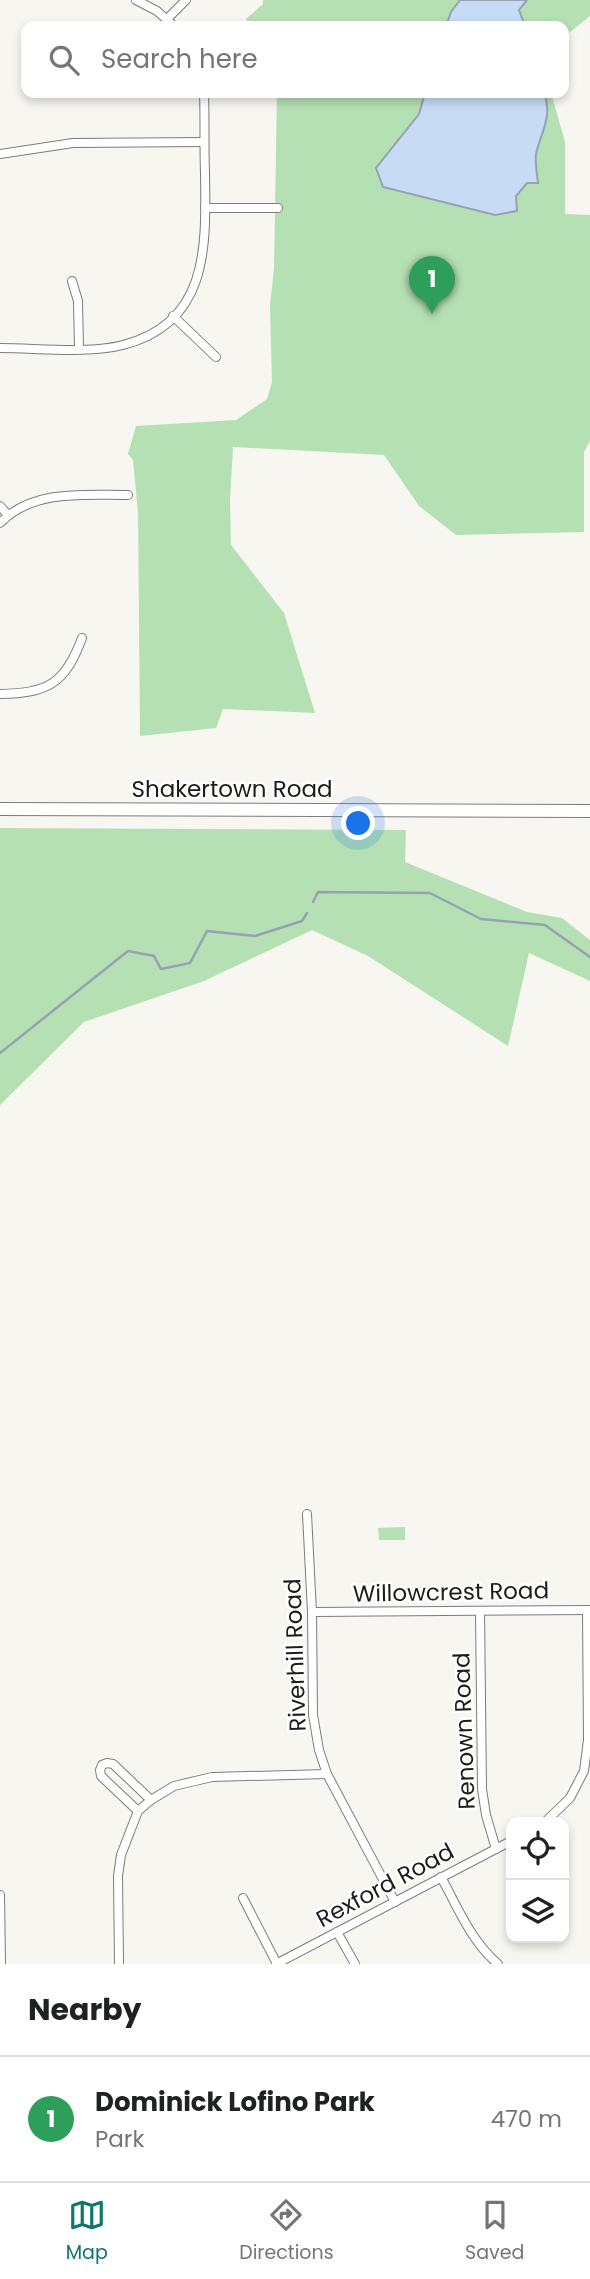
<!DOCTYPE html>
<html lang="en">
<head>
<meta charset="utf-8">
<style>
  body { margin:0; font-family:Poppins,sans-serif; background:#f2f2f2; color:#202124 }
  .controls { position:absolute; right:21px; bottom:21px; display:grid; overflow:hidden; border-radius:14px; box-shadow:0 4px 10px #0003 }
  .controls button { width:63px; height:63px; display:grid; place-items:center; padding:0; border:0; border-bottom:2px solid #e0e0e0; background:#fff; color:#202124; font:35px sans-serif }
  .you { position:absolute; left:359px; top:824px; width:24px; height:24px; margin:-18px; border:5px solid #fff; border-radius:50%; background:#1a73e8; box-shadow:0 0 0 10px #1a73e833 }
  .badge { display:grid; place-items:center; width:46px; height:46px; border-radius:50%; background:#0f766e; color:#fff; font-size:23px; font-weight:700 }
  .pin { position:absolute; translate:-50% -58px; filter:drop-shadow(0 2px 4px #0008) }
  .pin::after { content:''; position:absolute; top:37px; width:24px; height:21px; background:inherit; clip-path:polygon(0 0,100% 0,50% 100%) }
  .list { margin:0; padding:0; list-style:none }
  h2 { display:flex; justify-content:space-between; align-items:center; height:91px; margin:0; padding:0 28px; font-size:30px }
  h2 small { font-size:23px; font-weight:400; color:#757577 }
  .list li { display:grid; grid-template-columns:46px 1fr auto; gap:21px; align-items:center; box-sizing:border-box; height:126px; padding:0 28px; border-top:2px solid #e0e0e0 }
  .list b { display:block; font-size:26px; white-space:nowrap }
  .list p { margin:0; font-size:23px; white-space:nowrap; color:#757577 }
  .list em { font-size:23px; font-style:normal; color:#757577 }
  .icon { flex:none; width:38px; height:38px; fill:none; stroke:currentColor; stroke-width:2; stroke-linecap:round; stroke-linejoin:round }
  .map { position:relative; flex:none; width:590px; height:1964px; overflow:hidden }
  .search { position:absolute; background:#fff; box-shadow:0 4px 10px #0003; left:21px; right:21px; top:21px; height:77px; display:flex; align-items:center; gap:18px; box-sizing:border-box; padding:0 24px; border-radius:14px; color:#757577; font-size:26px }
  .sheet { height:217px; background:#fff }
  nav { display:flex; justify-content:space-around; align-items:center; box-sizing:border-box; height:98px; border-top:2px solid #e0e0e0; background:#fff; font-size:19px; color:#757577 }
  nav a { display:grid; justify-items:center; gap:4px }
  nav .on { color:#0f766e }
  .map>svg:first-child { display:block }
  .green { fill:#b5e0b3 }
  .water { fill:#c8dbf5; stroke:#95a2b3; stroke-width:2 }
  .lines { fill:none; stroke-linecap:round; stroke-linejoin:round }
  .stream { stroke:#95a2b3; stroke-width:2.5 }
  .street-casing { stroke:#7e7c77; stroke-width:10 }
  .secondary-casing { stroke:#7e7c77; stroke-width:14 }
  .street { stroke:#fff; stroke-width:8 }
  .secondary { stroke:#fff; stroke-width:12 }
  .labels { text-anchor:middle; stroke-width:5; stroke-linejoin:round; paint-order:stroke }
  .street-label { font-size:23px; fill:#1d1c1a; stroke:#fff }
</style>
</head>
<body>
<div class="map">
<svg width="590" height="1964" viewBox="0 0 590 1964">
  <rect width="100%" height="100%" fill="#f8f6f0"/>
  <g class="green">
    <path d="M263,0H590V16L564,37V26H250L246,19L263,4Z"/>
    <path d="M277,93H551L565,142V214L590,215V441L584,452V532L456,535L419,506L384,455L233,447L230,500L231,545L284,613L315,713L223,709L216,728L140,736L138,513L133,460L128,454L136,426L236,420L267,399L272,382L270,306L274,268Z"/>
    <path d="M0,828L406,830L405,862L527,912L562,918L590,940V981L529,953L508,1046L368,956L312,930L204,981L84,1022L0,1105Z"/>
    <path d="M405,1527V1540H379L378,1528Z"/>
  </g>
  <g class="water">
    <path d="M460,0H527L519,10L525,26H446L451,12Z"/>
    <path d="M425,93H544C553,115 541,133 536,154C535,163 537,174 538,183H527L516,196L517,211L495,215L383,187L376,168L419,114Z"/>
  </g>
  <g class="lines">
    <g class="stream">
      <path d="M313,902L318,892L430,893L481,919L545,925L590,957"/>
      <path d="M0,1053L128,951L154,956L161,969L190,963L207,931L255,936L302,921L307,913"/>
    </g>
    <defs>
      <g id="street">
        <path d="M136,0L157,11L174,26"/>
        <path d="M167,19L186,0"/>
        <path d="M0,154L73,143L204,142"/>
        <path d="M205,208H278"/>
        <path d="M72,281L78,301L79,348"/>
        <path d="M173,316L216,357"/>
        <path d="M0,348C37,348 89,354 123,345C210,323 206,244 205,173C204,147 205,119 204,93"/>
        <path d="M0,506L8,515"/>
        <path d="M0,523C33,489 85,495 128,495"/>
        <path d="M0,694C48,693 65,684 82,638"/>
        <path d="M307,1514L312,1612L313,1715L319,1750L327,1774L395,1902"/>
        <path d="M480,1611L482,1789L486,1815L496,1849"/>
        <path d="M312,1612L590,1610"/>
        <path d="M138,1811L101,1776L100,1770L102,1765L107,1763L113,1764L151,1800"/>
        <path d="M545,1822L570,1798L584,1771L588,1740L587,1610"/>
        <path d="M441,1877C458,1908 471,1941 498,1964"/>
        <path d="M0,1895L1,1964"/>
        <path d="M243,1898L277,1964"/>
        <path d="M337,1932L355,1964"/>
        <path d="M119,1964L118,1876L121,1855L138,1811L151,1800L174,1786L212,1777L327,1774"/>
        <path d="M276,1964L511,1841"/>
      </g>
      <path id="secondary" d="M0,809L590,811"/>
    </defs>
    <use href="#street" class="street-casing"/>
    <use href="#secondary" class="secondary-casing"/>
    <use href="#street" class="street"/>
    <use href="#secondary" class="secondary"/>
  </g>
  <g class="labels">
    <g class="street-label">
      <text x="232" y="797">Shakertown Road</text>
      <text transform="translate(451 1592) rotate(-1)" y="8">Willowcrest Road</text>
      <text transform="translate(295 1655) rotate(-92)" y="8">Riverhill Road</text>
      <text transform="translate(464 1731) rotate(-92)" y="8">Renown Road</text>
      <text transform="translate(385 1885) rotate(-28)" y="8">Rexford Road</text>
    </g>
  </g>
</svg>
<div class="controls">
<button><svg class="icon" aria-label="locate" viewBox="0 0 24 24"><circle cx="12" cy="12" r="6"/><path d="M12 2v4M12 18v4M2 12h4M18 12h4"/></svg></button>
<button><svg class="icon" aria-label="layers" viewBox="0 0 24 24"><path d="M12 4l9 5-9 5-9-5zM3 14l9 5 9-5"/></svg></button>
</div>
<div class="you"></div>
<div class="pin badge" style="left:432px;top:314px;background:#2e9e5b">1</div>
<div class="search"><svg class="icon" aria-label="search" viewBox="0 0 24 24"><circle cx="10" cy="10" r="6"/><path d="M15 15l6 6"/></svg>Search here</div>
</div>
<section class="sheet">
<h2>Nearby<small></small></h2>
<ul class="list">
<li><span class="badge" style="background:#2e9e5b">1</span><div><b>Dominick Lofino Park</b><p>Park</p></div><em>470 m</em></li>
</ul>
</section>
<nav>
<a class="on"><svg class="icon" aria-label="map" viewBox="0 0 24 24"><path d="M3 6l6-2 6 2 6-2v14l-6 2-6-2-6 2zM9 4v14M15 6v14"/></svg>Map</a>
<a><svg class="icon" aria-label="directions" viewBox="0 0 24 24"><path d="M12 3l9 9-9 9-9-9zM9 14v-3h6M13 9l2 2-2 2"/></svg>Directions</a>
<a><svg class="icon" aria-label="saved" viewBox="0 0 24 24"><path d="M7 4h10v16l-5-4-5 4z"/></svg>Saved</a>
</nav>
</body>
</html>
